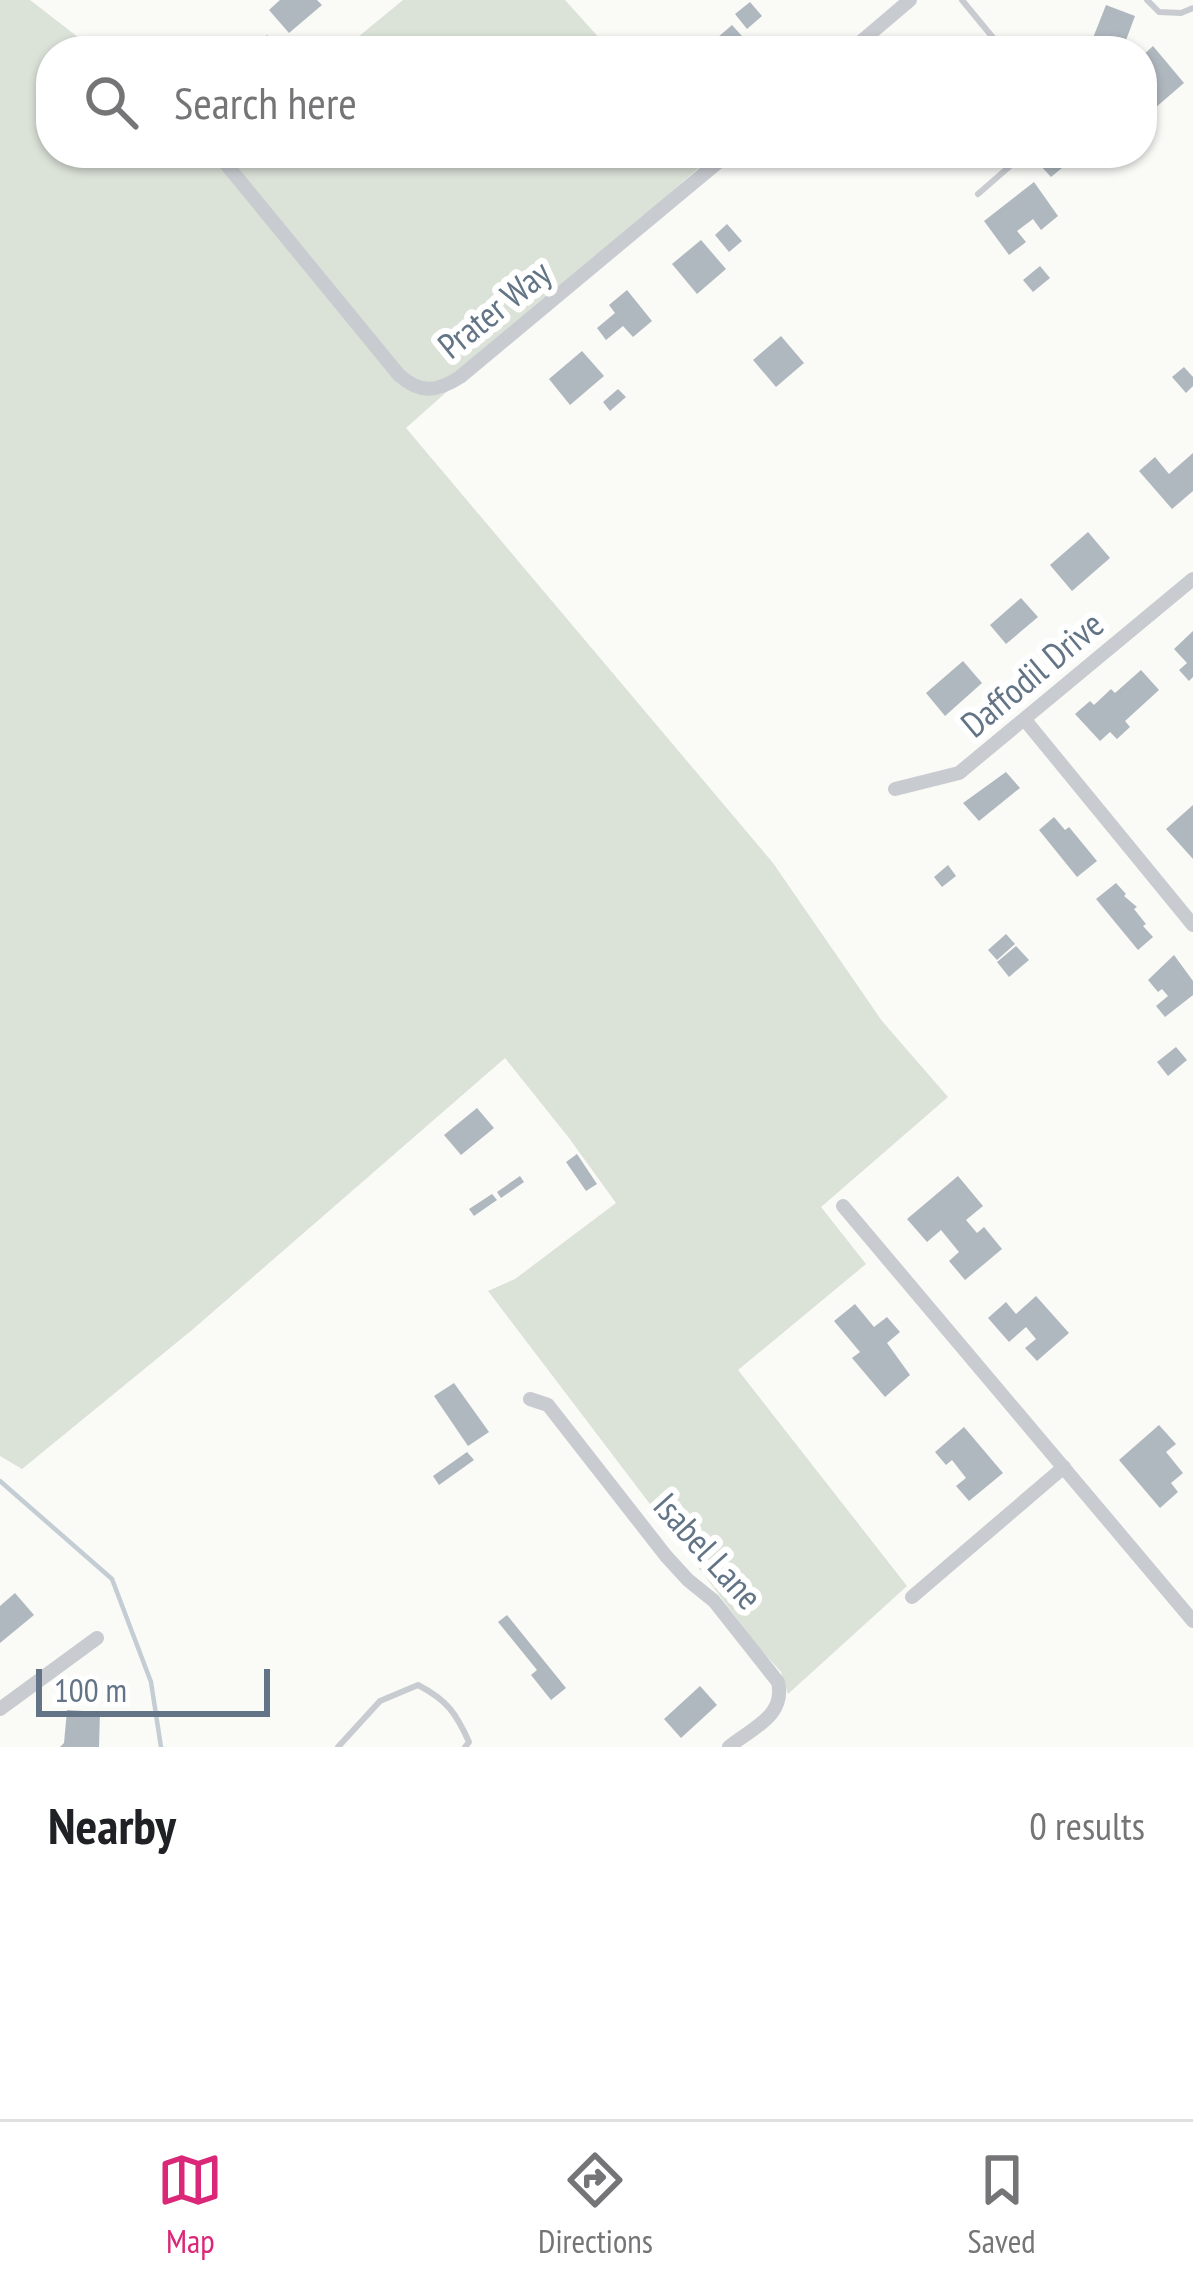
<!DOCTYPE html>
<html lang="en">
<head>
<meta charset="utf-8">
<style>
  body { margin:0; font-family:"PT Sans Narrow",sans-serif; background:#f6f6f6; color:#202124 }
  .scale { position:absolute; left:36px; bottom:30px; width:234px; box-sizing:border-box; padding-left:12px; border:6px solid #627485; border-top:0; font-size:33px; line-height:42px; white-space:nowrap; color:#627485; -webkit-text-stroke:9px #fff; paint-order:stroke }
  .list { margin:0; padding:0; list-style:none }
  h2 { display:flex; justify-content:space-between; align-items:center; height:156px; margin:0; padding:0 48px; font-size:51px }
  h2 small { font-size:39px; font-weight:400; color:#757577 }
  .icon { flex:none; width:66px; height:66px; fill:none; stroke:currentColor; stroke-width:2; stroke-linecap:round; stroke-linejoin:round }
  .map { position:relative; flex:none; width:1193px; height:1747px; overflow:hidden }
  .search { position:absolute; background:#fff; box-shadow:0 3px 9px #0004; left:36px; right:36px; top:36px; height:132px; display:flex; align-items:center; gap:30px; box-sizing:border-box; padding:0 42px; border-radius:48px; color:#757577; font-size:45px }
  .sheet { height:372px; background:#fff }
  nav { display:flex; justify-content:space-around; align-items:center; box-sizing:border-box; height:168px; border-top:3px solid #e0e0e0; background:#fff; font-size:33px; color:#757577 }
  nav a { display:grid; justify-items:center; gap:6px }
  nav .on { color:#db2777 }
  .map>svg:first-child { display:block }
  .green { fill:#dbe2d8 }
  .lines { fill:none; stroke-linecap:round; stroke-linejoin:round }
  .stream { stroke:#c3cdd3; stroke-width:4.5 }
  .building { fill:#b0b8bf }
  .service { stroke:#c8ccd0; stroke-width:6 }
  .minor { stroke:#c8ccd0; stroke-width:14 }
  .labels { text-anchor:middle; stroke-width:12; stroke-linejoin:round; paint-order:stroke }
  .street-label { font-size:36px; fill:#627485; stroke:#fff }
</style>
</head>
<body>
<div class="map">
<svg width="1193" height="1747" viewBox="0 0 1193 1747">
  <rect width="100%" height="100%" fill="#fafaf7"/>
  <g class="green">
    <path d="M0,0H30L96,51H51V153H214L220,159L227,153H708L712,156L406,428L773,863L882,1021L948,1097L821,1207L866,1264L738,1370L907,1586L788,1694L781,1672L761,1650L488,1291L515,1279L616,1203L569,1138L505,1058L192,1330L22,1469L0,1456Z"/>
    <path d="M403,0H565L611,51H341Z"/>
  </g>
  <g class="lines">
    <path class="stream" d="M0,1481L112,1579L151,1682L161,1747"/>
  </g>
  <g class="building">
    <path d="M280,0H317L322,5L289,33L269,10Z"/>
    <path d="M750,2L762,16L747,29L735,14Z"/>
    <path d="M1106,5L1135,16L1122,51H1112L1091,43Z"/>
    <path d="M732,25L751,46L745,51H702Z"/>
    <path d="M267,35L280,51H248Z"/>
    <path d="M1153,46L1184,83L1155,108L1142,94V56Z"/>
    <path d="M1053,153H1060L1068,163L1051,177L1040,165Z"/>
    <path d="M1034,182L1058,216L1041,230L1033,219L1017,231L1026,242L1009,255L984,221Z"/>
    <path d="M727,224L742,241L729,252L715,235Z"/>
    <path d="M701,240L726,269L697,294L672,264Z"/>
    <path d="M1040,266L1050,278L1033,292L1023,280Z"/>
    <path d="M627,290L652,321L633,337L623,326L606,340L597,328L615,313L609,305Z"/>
    <path d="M781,336L804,363L776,387L753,360Z"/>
    <path d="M582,351L604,376L570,405L549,379Z"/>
    <path d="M1184,367L1193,377V386L1186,393L1172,377Z"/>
    <path d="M618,389L626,397L610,411L603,402Z"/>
    <path d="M1193,453V491L1172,509L1139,471L1155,457L1169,474Z"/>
    <path d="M1088,532L1110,558L1072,591L1050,565Z"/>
    <path d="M1021,598L1038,617L1006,644L990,625Z"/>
    <path d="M1193,631V677L1189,681L1179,670L1187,663L1174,649Z"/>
    <path d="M963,661L982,683L945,716L926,693Z"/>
    <path d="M1141,670L1159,690L1125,721L1130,727L1117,739L1110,732L1100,741L1075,714L1090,701L1094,705L1111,689L1115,693Z"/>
    <path d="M1006,772L1020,788L979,821L963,803Z"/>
    <path d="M1193,805V859L1166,829Z"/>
    <path d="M1054,817L1065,830L1069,827L1097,861L1077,877L1039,830Z"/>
    <path d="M948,865L956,876L942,887L934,877Z"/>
    <path d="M1116,883L1126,894L1124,896L1137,907L1134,909L1146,924L1143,926L1153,937L1138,950L1096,899Z"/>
    <path d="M1006,934L1015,944L997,960L988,950Z"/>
    <path d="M1016,946L1029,960L1009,977L997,962Z"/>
    <path d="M1174,955L1193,981V995L1165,1017L1156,1006L1168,996L1162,989L1158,992L1148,980Z"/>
    <path d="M1176,1047L1187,1060L1168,1076L1157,1062Z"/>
    <path d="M477,1108L494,1128L461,1155L444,1135Z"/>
    <path d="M577,1154L597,1184L586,1191L566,1162Z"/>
    <path d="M520,1176L524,1182L501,1198L497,1192Z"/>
    <path d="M958,1176L983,1206L966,1220L977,1233L984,1227L1002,1249L965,1280L949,1261L959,1252L941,1230L927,1242L907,1219Z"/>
    <path d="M492,1194L497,1200L474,1216L469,1209Z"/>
    <path d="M1036,1296L1069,1333L1037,1361L1025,1348L1036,1339L1026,1327L1009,1342L988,1318L1006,1302L1016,1314Z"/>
    <path d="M855,1304L874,1327L887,1317L900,1332L887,1343L910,1375L885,1397L852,1358L860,1352L834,1321Z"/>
    <path d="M454,1383L489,1432L468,1446L434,1396Z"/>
    <path d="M1159,1425L1176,1444L1166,1452L1183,1473L1171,1483L1178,1492L1160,1508L1119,1460Z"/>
    <path d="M964,1427L1003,1473L969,1501L956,1486L966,1478L952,1460L946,1465L935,1452Z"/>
    <path d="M467,1452L474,1460L439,1485L433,1476Z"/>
    <path d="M15,1593L34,1615L0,1643V1606Z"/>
    <path d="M507,1615L566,1688L551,1700L531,1675L537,1670L498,1622Z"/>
    <path d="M700,1686L717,1705L681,1738L664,1719Z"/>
    <path d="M67,1710L100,1712L99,1747H60L64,1743Z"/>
  </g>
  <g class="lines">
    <g class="service">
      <path d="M962,0L1004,51"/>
      <path d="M1147,0L1159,12L1181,13L1193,8"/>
      <path d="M978,194L1025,153"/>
      <path d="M338,1747L380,1701L418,1685C447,1700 456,1713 469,1742L465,1747"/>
    </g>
    <g class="minor">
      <path d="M850,51L910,0"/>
      <path d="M217,153L399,375C420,394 437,392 460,377L729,153"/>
      <path d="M1025,720L1193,925"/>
      <path d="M895,789L959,773L1193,579"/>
      <path d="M843,1206L1193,1621"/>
      <path d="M530,1399L548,1405L666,1556L688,1580L714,1601L778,1682C786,1716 752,1728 729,1747"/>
      <path d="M912,1597L1064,1467"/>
      <path d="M0,1709L97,1638"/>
    </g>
  </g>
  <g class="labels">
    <g class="street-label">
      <text transform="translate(494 309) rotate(-39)" y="13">Prater Way</text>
      <text transform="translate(1032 674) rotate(-40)" y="13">Daffodil Drive</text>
      <text transform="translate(708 1551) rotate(48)" y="13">Isabel Lane</text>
    </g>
  </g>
</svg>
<div class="scale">100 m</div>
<div class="search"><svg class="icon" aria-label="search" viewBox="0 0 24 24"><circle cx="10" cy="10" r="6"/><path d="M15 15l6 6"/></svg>Search here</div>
</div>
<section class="sheet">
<h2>Nearby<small>0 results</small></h2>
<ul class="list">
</ul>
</section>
<nav>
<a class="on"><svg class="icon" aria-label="map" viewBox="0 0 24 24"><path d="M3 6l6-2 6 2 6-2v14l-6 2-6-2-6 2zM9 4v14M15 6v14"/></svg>Map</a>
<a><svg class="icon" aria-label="directions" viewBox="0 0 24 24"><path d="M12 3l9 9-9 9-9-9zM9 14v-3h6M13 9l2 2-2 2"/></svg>Directions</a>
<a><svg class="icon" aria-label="saved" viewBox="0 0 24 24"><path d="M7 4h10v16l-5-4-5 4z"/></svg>Saved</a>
</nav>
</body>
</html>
